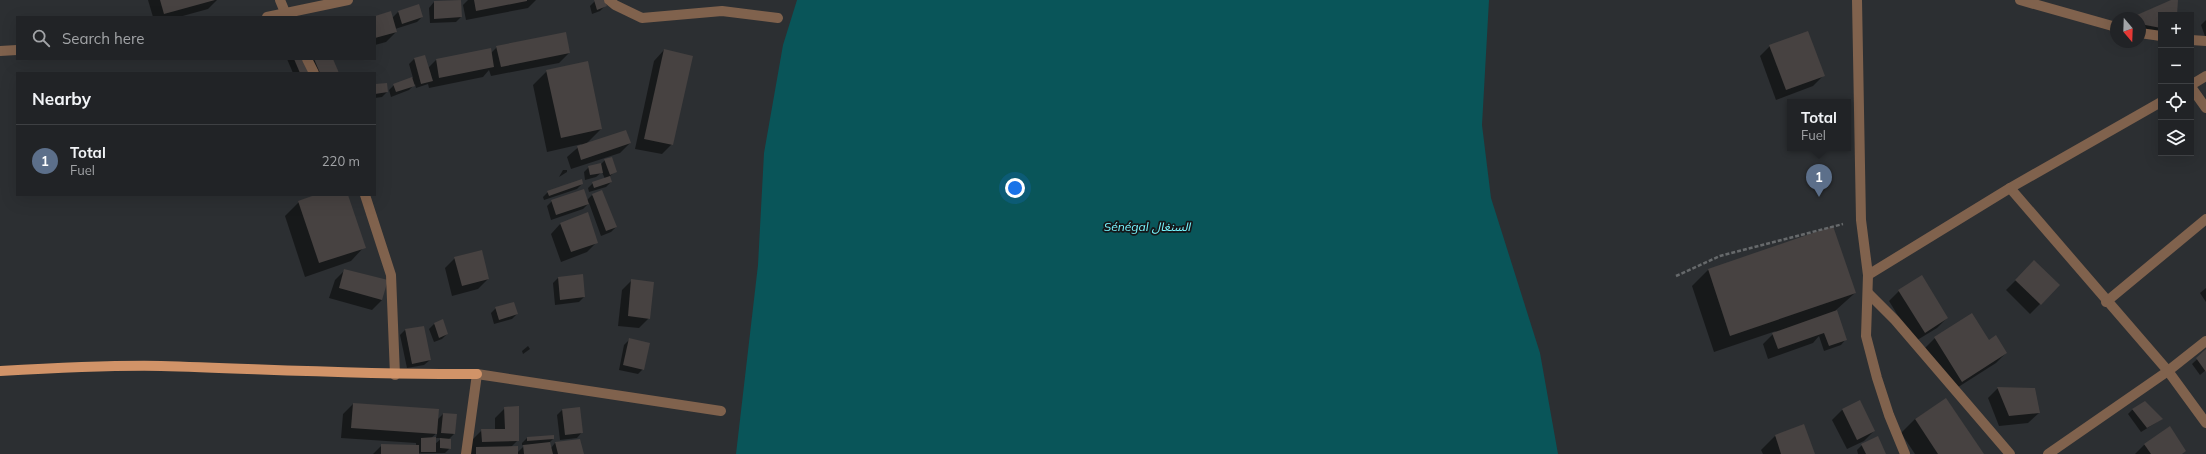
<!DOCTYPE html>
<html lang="en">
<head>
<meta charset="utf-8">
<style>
  body { margin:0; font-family:Mulish,"Noto Sans Arabic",sans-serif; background:#2d2f32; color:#f1f3f6 }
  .controls { position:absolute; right:12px; top:12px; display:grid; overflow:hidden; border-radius:0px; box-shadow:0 4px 16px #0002 }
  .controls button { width:36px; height:36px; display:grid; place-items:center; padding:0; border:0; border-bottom:1px solid #3e4043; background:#212326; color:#f1f3f6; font:20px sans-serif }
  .compass { position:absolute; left:2110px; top:12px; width:36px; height:36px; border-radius:50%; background:#212326; box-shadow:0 4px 16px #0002; rotate:161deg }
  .you { position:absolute; left:1015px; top:188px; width:14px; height:14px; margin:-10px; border:3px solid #fff; border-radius:50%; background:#1a73e8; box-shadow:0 0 0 6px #1a73e833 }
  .badge { display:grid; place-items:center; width:26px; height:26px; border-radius:50%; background:#b45309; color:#fff; font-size:13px; font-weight:700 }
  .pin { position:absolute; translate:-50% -33px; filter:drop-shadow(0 1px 2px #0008) }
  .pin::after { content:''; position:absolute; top:21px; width:14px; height:12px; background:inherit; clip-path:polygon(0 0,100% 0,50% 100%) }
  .popup { position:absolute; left:1787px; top:99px; width:64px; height:52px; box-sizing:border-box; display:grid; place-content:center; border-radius:0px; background:#212326; filter:drop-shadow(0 1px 3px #0005); font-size:13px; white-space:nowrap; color:#a2a4a7 }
  .popup b { font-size:15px; color:#f1f3f6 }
  .popup::after { content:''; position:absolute; left:50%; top:100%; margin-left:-8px; border:8px solid transparent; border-top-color:#212326 }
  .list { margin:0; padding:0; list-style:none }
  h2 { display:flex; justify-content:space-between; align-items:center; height:52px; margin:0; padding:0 16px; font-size:17px }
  h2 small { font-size:13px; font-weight:400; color:#a2a4a7 }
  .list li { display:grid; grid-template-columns:26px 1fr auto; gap:12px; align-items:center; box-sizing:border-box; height:72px; padding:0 16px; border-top:1px solid #3e4043 }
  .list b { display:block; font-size:15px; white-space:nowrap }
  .list p { margin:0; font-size:13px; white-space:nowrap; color:#a2a4a7 }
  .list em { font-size:13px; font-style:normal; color:#a2a4a7 }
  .icon { flex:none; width:22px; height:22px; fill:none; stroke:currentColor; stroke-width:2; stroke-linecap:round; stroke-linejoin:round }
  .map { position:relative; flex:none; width:2206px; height:454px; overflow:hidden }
  .search { position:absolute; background:#212326; box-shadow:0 4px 16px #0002; left:16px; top:16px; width:360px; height:44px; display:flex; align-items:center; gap:10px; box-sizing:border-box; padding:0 14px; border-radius:0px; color:#a2a4a7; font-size:15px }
  .panel { position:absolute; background:#212326; box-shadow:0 4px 16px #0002; left:16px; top:72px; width:360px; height:124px; border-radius:0px }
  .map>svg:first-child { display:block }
  .water { fill:#095559 }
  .shadow { fill:#0007; fill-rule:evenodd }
  .building { fill:#474241 }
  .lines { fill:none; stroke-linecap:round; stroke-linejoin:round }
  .path { stroke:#66696b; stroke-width:2.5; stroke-dasharray:4 2; stroke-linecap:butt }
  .minor { stroke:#80624d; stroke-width:10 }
  .tertiary { stroke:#80624d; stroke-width:10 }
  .primary { stroke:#d19368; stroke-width:10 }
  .labels { text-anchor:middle; stroke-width:3.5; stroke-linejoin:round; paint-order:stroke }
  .water-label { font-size:12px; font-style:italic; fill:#78f6ff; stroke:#151719 }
</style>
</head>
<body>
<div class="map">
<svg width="2206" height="454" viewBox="0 0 2206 454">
  <rect width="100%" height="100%" fill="#2c2f32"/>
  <path class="water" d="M797,0H1489L1482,125L1491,198L1540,353L1558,454H736L758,265L764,153L783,45Z"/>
  <g class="shadow">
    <path d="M148,0H217L208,9L179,17H153Z"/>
    <path d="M468,0H536L528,8L466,20L463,5Z"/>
    <path d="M603,0L605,6L600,11L592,14L590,6L595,1Z"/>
    <path d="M2174,0H2177L2176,15H2161V39L2140,36V18H2131Z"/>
    <path d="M461,1V17L456,22L430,23L429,8L434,2Z"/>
    <path d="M390,12L392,18L398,12L422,17L417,22L395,29L396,32L386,42L375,45L374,17Z"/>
    <path d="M2206,20V39L2201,25Z"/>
    <path d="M1770,46L1823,76L1813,86L1776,100L1760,56Z"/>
    <path d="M497,47L569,53L559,63L491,76L489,70L483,77L429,88L428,84L416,88L415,84L409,90L391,97L389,90L394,85L413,78L409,64L414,59L425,57L428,68L436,60L490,50L491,53Z"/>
    <path d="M664,50L672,144L662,154L635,149L654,61Z"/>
    <path d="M287,59H332L338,73H293Z"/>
    <path d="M547,71L601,129L586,144L630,143L620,153L571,169L567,157L582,144L547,152L533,85Z"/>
    <path d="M375,85L387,92L382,97L375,98Z"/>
    <path d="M605,160L616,171L609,177L611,182L606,187L589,192L588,188L593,183L605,179L602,172L596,177L585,180L584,172L589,167L600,165Z"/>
    <path d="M563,170H567V172L559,177Z"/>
    <path d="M582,184L577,189L544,200L543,197L548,192Z"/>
    <path d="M318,195H347L364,247L351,261L305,277L285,216L299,202Z"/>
    <path d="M592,195L616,227L611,232L601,236L589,203L583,209L551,220L547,206L552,201L587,200Z"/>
    <path d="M561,223L597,242L587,252L561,262L551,234Z"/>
    <path d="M455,258L488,279L478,289L452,296L445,268Z"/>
    <path d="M2034,262L2040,304L2030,314L2006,290Z"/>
    <path d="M345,270L382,300L372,310L329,298L335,280Z"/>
    <path d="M1708,270L1855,293L1836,310L1846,339L1841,345L1824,351L1819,336L1813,343L1768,359L1763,344L1776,331L1714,352L1692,286Z"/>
    <path d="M582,275L584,297L579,302L555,305L553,283L558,278Z"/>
    <path d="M632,280L649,318L639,328L618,326L622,290Z"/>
    <path d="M2206,288V302L2200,293Z"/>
    <path d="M1899,291L1947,318L1937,328L1914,342L1889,301Z"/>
    <path d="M496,308L517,314L512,319L494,324L491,313Z"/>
    <path d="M434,324L447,334L442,339L434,342L429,329Z"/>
    <path d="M423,327L430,360L424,365L407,368L400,335L405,330Z"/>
    <path d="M1935,338L2006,353L1996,363L1952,391L1925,348Z"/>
    <path d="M630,339L643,369L638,374L619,370L624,345Z"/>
    <path d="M528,346L530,349L523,354L522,351Z"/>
    <path d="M2206,351V370L2200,375L2192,364Z"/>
    <path d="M1998,388L2039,413L2028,423L1999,426L1988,398Z"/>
    <path d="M1946,399L1983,454H1915L1901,433L1915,419Z"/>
    <path d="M1860,402L1874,431L1864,441L1847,449L1832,420L1842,410Z"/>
    <path d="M353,404L437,420L443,414L454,434L448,440L450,448L445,453L373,454L382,445L416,446V443L341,438L343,414ZM437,433L436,438H442L435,444L431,438Z"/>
    <path d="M505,408L518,440L511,447L517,453L525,445H522V443L527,438L553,439L549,443L551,448L555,443L579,440L583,454H470L472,440L482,430H495V418Z"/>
    <path d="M579,408L582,432L577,438L560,440L557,415L562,410Z"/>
    <path d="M2133,409L2162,419L2141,432L2128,414Z"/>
    <path d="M2170,427L2182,454H2135L2144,445Z"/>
    <path d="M1775,436L1814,454H1763L1761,450Z"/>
    <path d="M1862,445L1885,454H1858L1857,450Z"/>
  </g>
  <g class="building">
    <path d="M160,0H215L164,14Z"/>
    <path d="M461,0L462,17L434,19V1Z"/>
    <path d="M474,0H527V1L476,11Z"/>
    <path d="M594,0H604L607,6L597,10Z"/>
    <path d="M2171,0H2178L2177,15H2161V28L2140,24V18H2130Z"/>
    <path d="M419,4L423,17L402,24L398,11Z"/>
    <path d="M391,11L397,32L375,38V17H372Z"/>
    <path d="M1808,31L1825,76L1786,90L1769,45Z"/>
    <path d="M566,32L570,53L501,67L496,46Z"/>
    <path d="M491,48L494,67L439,78L436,59Z"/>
    <path d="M664,49L693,56L673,145L644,139Z"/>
    <path d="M425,55L433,81L421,84L414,58Z"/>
    <path d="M294,59H304L310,73H300Z"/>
    <path d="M314,59H333L339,73H320Z"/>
    <path d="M588,61L602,129L561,138L546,70Z"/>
    <path d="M412,77L415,86L396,92L393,84Z"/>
    <path d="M387,83L388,92L375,94V84Z"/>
    <path d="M626,130L631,143L581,160L577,146Z"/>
    <path d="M612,157L617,172L610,175L604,159Z"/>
    <path d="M601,163L603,173L590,175L588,166Z"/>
    <path d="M610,176L612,182L594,188L592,182Z"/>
    <path d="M582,179L583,184L549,196L547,191Z"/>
    <path d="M584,189L589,204L556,215L551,200Z"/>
    <path d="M602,190L617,227L606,231L592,194Z"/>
    <path d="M315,195H348L366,248L319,263L298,201Z"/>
    <path d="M588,212L598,243L571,252L560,223Z"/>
    <path d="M1833,226L1856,293L1730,336L1708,269Z"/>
    <path d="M482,250L489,279L462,286L454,257Z"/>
    <path d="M2034,260L2060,285L2041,305L2015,280Z"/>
    <path d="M344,269L388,280L382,300L339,288Z"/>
    <path d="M583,274L585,297L560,300L558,277Z"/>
    <path d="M1922,275L1948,318L1925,333L1898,290Z"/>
    <path d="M631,279L654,282L650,319L628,316Z"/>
    <path d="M514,302L518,314L499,320L495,307Z"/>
    <path d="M1837,310L1847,340L1829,346L1824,333L1778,349L1772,333Z"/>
    <path d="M1972,313L1989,340L1996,335L2007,353L1962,382L1934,337Z"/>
    <path d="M443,319L448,334L439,338L434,323Z"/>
    <path d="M424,326L431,360L412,364L405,329Z"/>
    <path d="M629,338L650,343L644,370L623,365Z"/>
    <path d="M2206,349V372L2196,358Z"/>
    <path d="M1997,387L2035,388L2040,413L2009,416Z"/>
    <path d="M1946,398L1984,454H1938L1915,419Z"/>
    <path d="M1860,400L1875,431L1857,440L1842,409Z"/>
    <path d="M2145,401L2163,419L2147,428L2132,409Z"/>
    <path d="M353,403L439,409L437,434L351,428Z"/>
    <path d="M519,406V441L482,442L481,429H505L504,407Z"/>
    <path d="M580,407L583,433L565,435L562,409Z"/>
    <path d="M443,413L457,414L455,434L441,433Z"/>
    <path d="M1804,424L1815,454H1781L1775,435Z"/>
    <path d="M2170,426L2186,451L2182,454H2151L2144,444Z"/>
    <path d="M554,435V439L527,441V437Z"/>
    <path d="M1878,436L1886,454H1866L1861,444Z"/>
    <path d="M436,437V452H421V438Z"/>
    <path d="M440,438L451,439V449L440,448Z"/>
    <path d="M580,439L584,454H558L555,442Z"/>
    <path d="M550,442L553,454H524L523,445Z"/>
    <path d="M381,444L419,445V454H381Z"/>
    <path d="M518,446V454H476V447Z"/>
  </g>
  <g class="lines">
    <path class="path" d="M1676,276L1720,256L1843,224"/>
    <g class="minor">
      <path d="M280,0L287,17"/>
      <path d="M609,0L615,5L642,18L722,11L778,18"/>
      <path d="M267,17L348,0"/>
      <path d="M0,51L17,50"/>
      <path d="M307,59L314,73"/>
      <path d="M2191,85L2206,76"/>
      <path d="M2191,87L2206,108"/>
      <path d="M2010,188L2168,371L2206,423"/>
      <path d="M365,195L391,275L395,375"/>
      <path d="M1868,275L2010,188L2161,102"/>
      <path d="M1868,293L1895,320L2010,454"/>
      <path d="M2106,302L2206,219"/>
      <path d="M466,454L477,374L721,411"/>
      <path d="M2048,454L2168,371L2206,341"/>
    </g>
    <g class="tertiary">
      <path d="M1857,0L1861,220L1868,275L1866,336L1877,378L1889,415L1905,454"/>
      <path d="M2020,0L2116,27"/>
      <path d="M2140,33L2161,36"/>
      <path d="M2191,40L2206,41"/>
    </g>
    <path class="primary" d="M0,371C53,368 107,365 161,366C266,369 371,375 477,374"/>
  </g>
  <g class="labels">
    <g class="water-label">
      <text x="1147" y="231">Sénégal السنغال</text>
    </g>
  </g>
</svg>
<div class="controls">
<button>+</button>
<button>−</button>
<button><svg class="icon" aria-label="locate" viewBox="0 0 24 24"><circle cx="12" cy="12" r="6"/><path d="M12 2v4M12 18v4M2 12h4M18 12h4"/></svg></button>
<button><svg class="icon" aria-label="layers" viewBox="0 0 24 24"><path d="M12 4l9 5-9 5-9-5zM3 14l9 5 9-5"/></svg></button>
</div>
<svg class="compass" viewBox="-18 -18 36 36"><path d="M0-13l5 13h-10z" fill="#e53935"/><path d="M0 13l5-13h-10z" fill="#a2a4a7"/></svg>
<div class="you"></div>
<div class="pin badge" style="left:1819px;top:197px;background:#5c6f8a">1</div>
<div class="popup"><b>Total</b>Fuel</div>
<div class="search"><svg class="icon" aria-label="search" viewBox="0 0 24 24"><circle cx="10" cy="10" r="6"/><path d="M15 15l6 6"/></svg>Search here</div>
<section class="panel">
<h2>Nearby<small></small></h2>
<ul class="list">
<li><span class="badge" style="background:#5c6f8a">1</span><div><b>Total</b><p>Fuel</p></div><em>220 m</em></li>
</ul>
</section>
</div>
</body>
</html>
